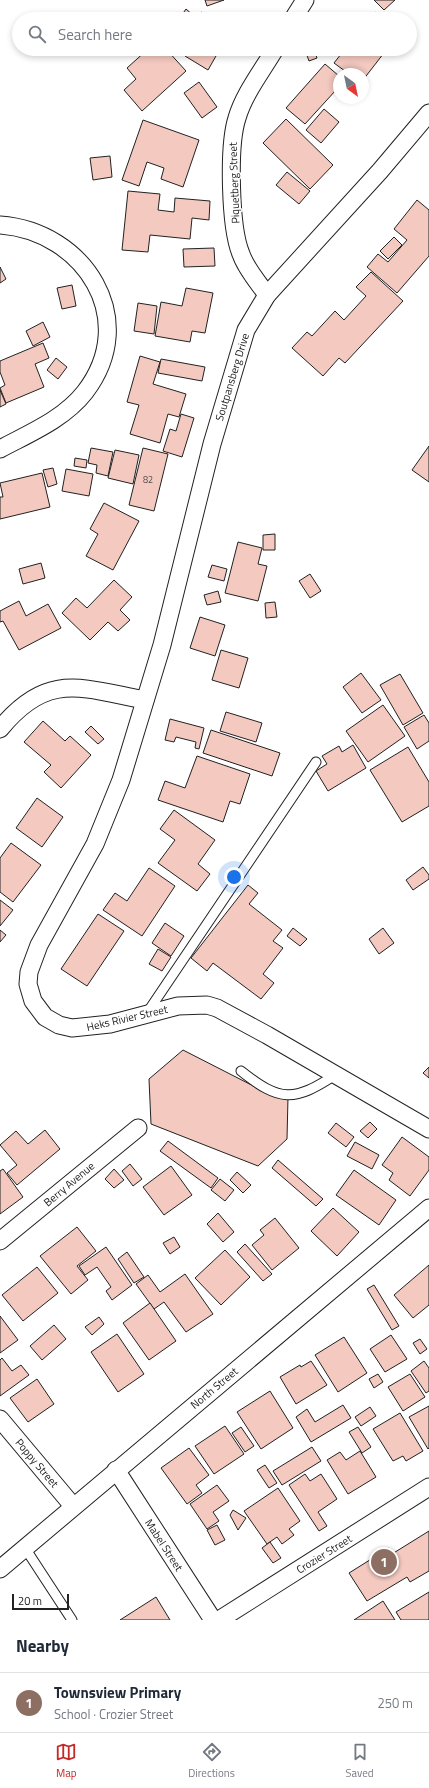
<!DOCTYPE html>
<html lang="en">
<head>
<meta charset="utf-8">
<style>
  body { margin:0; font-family:"Titillium Web",sans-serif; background:#f2f2f3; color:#1f2937 }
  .compass { position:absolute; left:333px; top:68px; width:36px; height:36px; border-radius:50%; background:#fff; box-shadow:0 2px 6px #0003; rotate:147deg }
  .scale { position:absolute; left:12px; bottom:10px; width:57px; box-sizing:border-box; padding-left:4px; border:2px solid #222; border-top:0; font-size:11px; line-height:14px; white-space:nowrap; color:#222; -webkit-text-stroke:3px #fff; paint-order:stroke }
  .you { position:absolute; left:234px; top:877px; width:14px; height:14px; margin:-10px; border:3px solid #fff; border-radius:50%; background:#1a73e8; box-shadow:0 0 0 6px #1a73e833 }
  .badge { display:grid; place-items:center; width:26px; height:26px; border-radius:50%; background:#c62828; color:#fff; font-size:13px; font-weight:700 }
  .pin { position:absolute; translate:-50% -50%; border:2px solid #fff; box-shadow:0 1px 4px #0006 }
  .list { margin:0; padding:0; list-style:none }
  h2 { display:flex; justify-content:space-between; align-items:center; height:52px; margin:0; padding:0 16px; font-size:17px }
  h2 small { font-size:13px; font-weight:400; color:#747a83 }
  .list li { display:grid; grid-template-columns:26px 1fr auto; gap:12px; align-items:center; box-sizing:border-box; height:60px; padding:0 16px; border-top:1px solid #e0e1e3 }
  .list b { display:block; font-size:15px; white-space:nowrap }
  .list p { margin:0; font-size:13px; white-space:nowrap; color:#747a83 }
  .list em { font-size:13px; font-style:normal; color:#747a83 }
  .icon { flex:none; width:22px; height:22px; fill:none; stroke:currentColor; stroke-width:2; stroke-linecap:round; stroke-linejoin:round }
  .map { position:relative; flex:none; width:429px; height:1620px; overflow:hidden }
  .search { position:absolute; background:#fff; box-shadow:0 2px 6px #0003; left:12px; right:12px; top:12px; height:44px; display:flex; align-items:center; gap:10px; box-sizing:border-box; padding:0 14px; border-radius:22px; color:#747a83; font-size:15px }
  .sheet { height:112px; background:#fff }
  nav { display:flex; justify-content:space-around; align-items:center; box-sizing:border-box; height:56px; border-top:1px solid #e0e1e3; background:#fff; font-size:11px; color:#747a83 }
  nav a { display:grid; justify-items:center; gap:2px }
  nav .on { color:#c62828 }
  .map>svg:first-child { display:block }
  .building { fill:#f3c9c0; stroke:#222 }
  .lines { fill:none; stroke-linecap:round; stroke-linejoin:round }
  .service-casing { stroke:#222; stroke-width:11 }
  .minor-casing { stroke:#222; stroke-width:19 }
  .service { stroke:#fff; stroke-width:9 }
  .minor { stroke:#fff; stroke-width:17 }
  .labels { text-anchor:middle; stroke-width:3; stroke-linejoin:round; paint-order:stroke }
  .number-label { font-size:9px; fill:#564c4a }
  .street-label { font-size:11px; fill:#222; stroke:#fff }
</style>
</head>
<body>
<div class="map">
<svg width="429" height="1620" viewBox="0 0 429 1620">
  <rect width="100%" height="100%" fill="#fff"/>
  <g class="building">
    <path d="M205,0H224L207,6Z"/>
    <path d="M374,0H395L384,10Z"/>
    <path d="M186,9L194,16L192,19H179Z"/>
    <path d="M201,12L214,19H196Z"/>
    <path d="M375,12L384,19H369Z"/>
    <path d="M148,49H166L186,71L142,111L124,90L136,79L127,68Z"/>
    <path d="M190,49H220L208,70L185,56Z"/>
    <path d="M314,49L317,58L309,61L305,50Z"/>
    <path d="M345,49H387L363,80V74H349L334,63Z"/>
    <path d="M325,64L339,76V92L336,90L305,124L286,108Z"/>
    <path d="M199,82L217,107L202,118L184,93Z"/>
    <path d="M324,109L339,122L321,143L306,130Z"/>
    <path d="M286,119L333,165L310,189L263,143Z"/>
    <path d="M143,120L199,140L183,187L161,179L164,168L147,162L139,186L122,180Z"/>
    <path d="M110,156L112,177L93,180L90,158Z"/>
    <path d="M287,172L310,191L299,204L276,185Z"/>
    <path d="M128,191L160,194L158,210L174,212L175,198L210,201L209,220L192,218L190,239L150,235L148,252L122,250Z"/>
    <path d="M417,200L429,210V256L397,293L367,267L378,254L388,262L407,240L394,229Z"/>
    <path d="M394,237L402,245L388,259L380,251Z"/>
    <path d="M214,248L215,266L184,267L183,249Z"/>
    <path d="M0,267L6,279L0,283Z"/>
    <path d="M371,272L403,301L345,363L339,358L323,376L292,348L307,332L312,336L335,311L344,320L366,296L356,287Z"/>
    <path d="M72,285L76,306L62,309L57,288Z"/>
    <path d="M186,288L213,293L205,333L192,331L190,342L155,336L161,302L182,306Z"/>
    <path d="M138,303L157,306L154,334L134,331Z"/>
    <path d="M43,322L50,337L33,346L26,331Z"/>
    <path d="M43,343L49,358L35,364L44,387L6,403L0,388L5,385L0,372V361Z"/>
    <path d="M140,356L160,362L153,384L186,394L179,417L168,414L160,443L130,434L139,405L127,402Z"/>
    <path d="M56,358L67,367L58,379L47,370Z"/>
    <path d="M161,359L205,367L202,381L158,373Z"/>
    <path d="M0,390L6,404L0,407Z"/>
    <path d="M181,414L194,418L182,457L163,451L170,429L176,431Z"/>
    <path d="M429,446V482L412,470Z"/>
    <path d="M91,448L113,452L108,476L96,473L97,465L88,463Z"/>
    <path d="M143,448L168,454L154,511L129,505Z"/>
    <path d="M115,450L139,455L133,484L108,478Z"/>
    <path d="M75,458L87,460L86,468L74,466Z"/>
    <path d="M53,468L57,484L48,487L43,470Z"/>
    <path d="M66,469L93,474L89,496L62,491Z"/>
    <path d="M42,473L50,507L0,519V497H3L0,483Z"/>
    <path d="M104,503L139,521L113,570L86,556L98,534L90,529Z"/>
    <path d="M275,534V550H263V535Z"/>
    <path d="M238,542L262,548L258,564L267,566L258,601L225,593Z"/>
    <path d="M41,563L45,578L23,584L19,569Z"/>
    <path d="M212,565L227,569L224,581L208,577Z"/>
    <path d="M310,574L321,591L310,598L299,581Z"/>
    <path d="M114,580L132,597L120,610L130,620L118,631L108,622L90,640L62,613L76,598L87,608Z"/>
    <path d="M218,591L221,602L207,605L204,595Z"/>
    <path d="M19,601L26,616L48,604L61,628L19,650L3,621L0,622V611Z"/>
    <path d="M275,602L277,617L266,618L265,603Z"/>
    <path d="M200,617L225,625L215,656L190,648Z"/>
    <path d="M221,650L248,658L239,688L212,680Z"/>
    <path d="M361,673L381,700L362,713L343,687Z"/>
    <path d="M400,674L423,713L403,725L380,685Z"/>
    <path d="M383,705L405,736L368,762L346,731Z"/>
    <path d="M226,712L262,723L256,742L220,731Z"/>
    <path d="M424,715L429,723V741L417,749L404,727Z"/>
    <path d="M170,719L204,728L199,749L195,748L196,742L176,737L174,742L165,740Z"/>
    <path d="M43,721L65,741L70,736L91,755L61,788L44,772L51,765L24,742Z"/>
    <path d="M91,726L104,739L98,744L85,732Z"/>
    <path d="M211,730L280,753L272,776L203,753Z"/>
    <path d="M353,745L366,768L328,791L316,771L327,764L322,756L339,746L342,752Z"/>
    <path d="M408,747L429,782V806L402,822L370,770Z"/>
    <path d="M197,756L250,774L240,804L230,801L223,822L158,800L165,781L185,788Z"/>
    <path d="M37,798L63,817L42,847L16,828Z"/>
    <path d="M174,810L215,840L198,864L210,874L197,891L158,863L175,840L160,829Z"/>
    <path d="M11,843L41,865L13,902L0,892V858Z"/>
    <path d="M423,867L429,875V879L413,890L406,880Z"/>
    <path d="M149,868L175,886L142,936L103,910L115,893L127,901Z"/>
    <path d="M248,885L258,893L249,904L282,930L273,941L283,948L263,974L274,983L261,999L213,963L207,971L191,958Z"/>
    <path d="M0,900L13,910L0,926Z"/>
    <path d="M98,914L124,931L87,986L61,969Z"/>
    <path d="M165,923L184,936L171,956L152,943Z"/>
    <path d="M293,928L307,939L300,946L287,936Z"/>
    <path d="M383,928L394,943L379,954L369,939Z"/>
    <path d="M0,930L6,935L0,942Z"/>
    <path d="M158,949L171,957L162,971L149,964Z"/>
    <path d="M183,1050L271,1095L288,1097L287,1139L258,1166L151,1124L149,1079Z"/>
    <path d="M429,1067V1078L423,1073Z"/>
    <path d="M370,1122L377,1129L368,1138L360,1131Z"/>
    <path d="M336,1123L354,1137L346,1147L328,1133Z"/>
    <path d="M45,1130L60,1149L17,1185L7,1173L17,1165L0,1145L16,1131L28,1144Z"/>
    <path d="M402,1137L429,1157V1170L410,1196L389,1180L393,1173L382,1165Z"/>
    <path d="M168,1141L218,1178L211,1188L160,1151Z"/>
    <path d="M355,1142L379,1155L372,1169L347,1156Z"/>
    <path d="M278,1160L323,1199L316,1206L272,1168Z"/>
    <path d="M130,1164L142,1179L133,1186L122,1171Z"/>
    <path d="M171,1166L192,1195L164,1215L143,1187Z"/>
    <path d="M3,1169L23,1197L0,1214V1171Z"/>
    <path d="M114,1169L124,1180L114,1188L105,1179Z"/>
    <path d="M354,1170L396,1200L379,1225L336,1195Z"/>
    <path d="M237,1172L251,1185L243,1193L230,1180Z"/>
    <path d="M220,1179L234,1190L225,1201L211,1190Z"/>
    <path d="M333,1208L359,1232L337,1256L311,1231Z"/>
    <path d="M218,1213L234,1232L223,1242L207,1224Z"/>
    <path d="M275,1218L299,1248L272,1270L252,1245L264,1235L260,1230Z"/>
    <path d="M77,1227L96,1251L77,1266L88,1280L71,1294L40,1256Z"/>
    <path d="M174,1237L180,1247L170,1254L163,1243Z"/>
    <path d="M245,1244L272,1274L263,1281L237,1252Z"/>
    <path d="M106,1247L132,1285L112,1300L106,1291L111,1287L97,1267L85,1275L79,1266Z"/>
    <path d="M225,1250L250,1277L221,1305L195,1278Z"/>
    <path d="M127,1252L144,1277L134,1283L118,1259Z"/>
    <path d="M429,1265V1305L413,1318L394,1295Z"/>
    <path d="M37,1267L58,1293L23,1321L2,1295Z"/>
    <path d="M185,1274L213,1314L186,1332L164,1302L154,1309L136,1284L148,1275L160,1292Z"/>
    <path d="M374,1285L399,1326L392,1330L367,1289Z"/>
    <path d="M150,1303L176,1341L149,1360L123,1323Z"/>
    <path d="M0,1316L18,1340L0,1353Z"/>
    <path d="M99,1317L104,1324L92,1335L85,1327Z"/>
    <path d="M54,1325L66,1339L42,1360L30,1346Z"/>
    <path d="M117,1334L144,1374L118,1392L91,1352Z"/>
    <path d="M391,1335L407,1359L385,1372L370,1349Z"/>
    <path d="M344,1337L367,1373L338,1392L315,1355Z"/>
    <path d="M420,1339L427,1349L420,1354L413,1343Z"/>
    <path d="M2,1358L12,1371L21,1365L29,1375L0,1396V1360Z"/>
    <path d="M311,1361L327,1385L296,1404L280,1377L300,1365L301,1367Z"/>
    <path d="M424,1361L429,1368V1391L426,1393L411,1371Z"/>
    <path d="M378,1374L383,1382L374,1388L369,1379Z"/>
    <path d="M410,1374L425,1397L403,1411L388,1387Z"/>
    <path d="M37,1379L54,1404L28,1422L10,1398Z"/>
    <path d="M270,1391L293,1428L261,1449L237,1412Z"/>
    <path d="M343,1405L351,1418L311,1442L296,1417L307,1409L315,1422Z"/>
    <path d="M429,1406V1448L428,1449L409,1417Z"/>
    <path d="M370,1407L376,1416L361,1426L355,1417Z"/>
    <path d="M400,1413L423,1451L406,1461L403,1456L393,1461L373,1429Z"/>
    <path d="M225,1426L244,1454L214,1474L195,1446Z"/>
    <path d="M241,1427L254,1446L245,1452L232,1433Z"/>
    <path d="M358,1427L371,1447L362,1453L349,1432Z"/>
    <path d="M312,1447L321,1461L282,1485L273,1471Z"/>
    <path d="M189,1448L209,1475L196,1485L202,1493L187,1504L161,1468Z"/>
    <path d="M360,1451L376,1477L348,1494L327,1460L340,1452L346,1460Z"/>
    <path d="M265,1465L277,1483L269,1488L257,1470Z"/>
    <path d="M305,1474L310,1481L321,1474L337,1499L318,1512L327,1526L319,1531L289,1485Z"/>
    <path d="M217,1485L229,1501L213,1512L219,1521L207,1529L190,1504Z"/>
    <path d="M278,1488L300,1521L289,1529L294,1535L282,1544L277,1537L267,1544L244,1511Z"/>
    <path d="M233,1510L246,1518L238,1530L230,1515Z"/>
    <path d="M217,1525L225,1540L215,1545L207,1530Z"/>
    <path d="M429,1531V1571L410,1582L407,1577L367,1601L349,1573L389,1548L392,1554Z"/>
    <path d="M270,1542L281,1558L273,1563L262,1548Z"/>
    <path d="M429,1592V1620H401L396,1612Z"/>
    <path d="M156,1597L170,1620H120Z"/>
    <path d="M383,1601L395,1620H354Z"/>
  </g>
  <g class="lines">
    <defs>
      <g id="service">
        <path d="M147,1013L316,762"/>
        <path d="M241,1071C280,1102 294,1102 335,1075"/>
        <path d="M25,1548L72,1620"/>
      </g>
      <g id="minor">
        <path d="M293,19L305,0"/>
        <path d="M429,113L380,171L267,295L246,330L212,444L162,645L121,780L95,844L39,945L29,972L28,984L33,1001L45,1017L59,1025L72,1028L110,1024L178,1006L207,1005L217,1008L267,1035L429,1129"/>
        <path d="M0,225C84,231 141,319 85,392C64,419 30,433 0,449"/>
        <path d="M267,295C258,282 246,269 241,254C230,228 228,146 237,118C244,94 262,71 275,49"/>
        <path d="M0,729C47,671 81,688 145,700"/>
        <path d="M0,1241L138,1128"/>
        <path d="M0,1419L73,1506"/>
        <path d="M116,1470L213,1620"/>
        <path d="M0,1569L429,1208"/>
        <path d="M219,1620L429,1487"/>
      </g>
    </defs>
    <use href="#service" class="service-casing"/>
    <use href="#minor" class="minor-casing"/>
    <use href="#service" class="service"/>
    <use href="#minor" class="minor"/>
  </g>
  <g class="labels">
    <g class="number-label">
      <text x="148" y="483">82</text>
    </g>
    <g class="street-label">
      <text transform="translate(234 183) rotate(-92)" y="4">Piquetberg Street</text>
      <text transform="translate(232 377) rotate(-73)" y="4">Soutpansberg Drive</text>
      <text transform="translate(127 1018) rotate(-13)" y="4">Heks Rivier Street</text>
      <text transform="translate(69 1184) rotate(-40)" y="4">Berry Avenue</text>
      <text transform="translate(214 1388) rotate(-40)" y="4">North Street</text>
      <text transform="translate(37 1463) rotate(50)" y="4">Poppy Street</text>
      <text transform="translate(164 1545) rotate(57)" y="4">Mabel Street</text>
      <text transform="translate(324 1554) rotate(-32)" y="4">Crozier Street</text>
    </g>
  </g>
</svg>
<svg class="compass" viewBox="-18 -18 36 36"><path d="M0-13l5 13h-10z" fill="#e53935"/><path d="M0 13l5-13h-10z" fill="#747a83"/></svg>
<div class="scale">20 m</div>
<div class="you"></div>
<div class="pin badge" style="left:384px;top:1562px;background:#8d6e63">1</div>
<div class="search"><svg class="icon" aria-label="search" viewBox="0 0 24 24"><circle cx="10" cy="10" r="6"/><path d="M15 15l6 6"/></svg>Search here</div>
</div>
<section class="sheet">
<h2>Nearby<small></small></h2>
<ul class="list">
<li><span class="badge" style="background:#8d6e63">1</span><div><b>Townsview Primary</b><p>School · Crozier Street</p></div><em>250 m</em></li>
</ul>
</section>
<nav>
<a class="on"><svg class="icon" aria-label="map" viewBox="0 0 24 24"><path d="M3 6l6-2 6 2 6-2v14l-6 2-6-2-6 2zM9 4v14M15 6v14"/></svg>Map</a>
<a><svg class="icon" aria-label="directions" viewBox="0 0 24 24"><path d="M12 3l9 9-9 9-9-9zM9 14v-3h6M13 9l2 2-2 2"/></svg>Directions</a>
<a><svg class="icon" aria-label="saved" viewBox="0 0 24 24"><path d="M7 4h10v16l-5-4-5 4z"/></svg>Saved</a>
</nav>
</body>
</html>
